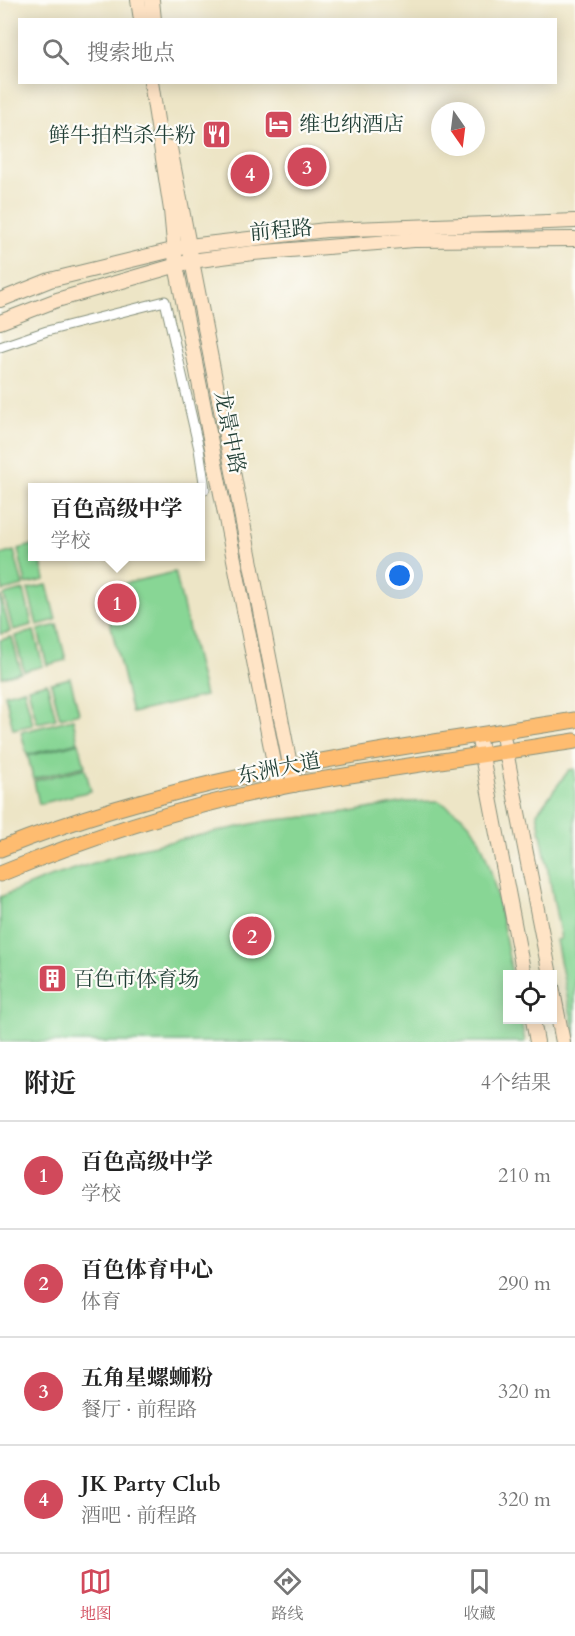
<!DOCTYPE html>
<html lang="zh">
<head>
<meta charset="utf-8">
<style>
  body { margin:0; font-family:Cardo,"Noto Serif SC",serif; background:#f6f6f6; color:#222 }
  .controls { position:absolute; right:18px; bottom:18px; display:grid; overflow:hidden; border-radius:0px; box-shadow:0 3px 15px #0003 }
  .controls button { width:54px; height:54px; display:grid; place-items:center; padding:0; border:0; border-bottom:2px solid #e0e0e0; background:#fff; color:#222; font:30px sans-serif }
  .compass { position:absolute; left:431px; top:102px; width:54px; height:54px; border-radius:50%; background:#fff; box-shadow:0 3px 15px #0003; rotate:166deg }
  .you { position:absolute; left:400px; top:576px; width:21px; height:21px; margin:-15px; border:4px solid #fff; border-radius:50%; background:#1a73e8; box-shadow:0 0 0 9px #1a73e833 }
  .badge { display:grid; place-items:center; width:39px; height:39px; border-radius:50%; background:#d1495b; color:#fff; font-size:20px; font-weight:700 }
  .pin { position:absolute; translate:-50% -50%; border:3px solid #fff; box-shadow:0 2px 6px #0006 }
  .popup { position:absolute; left:28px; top:483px; width:177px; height:78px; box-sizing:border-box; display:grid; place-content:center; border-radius:0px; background:#fff; filter:drop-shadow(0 2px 4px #0005); font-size:20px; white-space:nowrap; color:#767676 }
  .popup b { font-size:22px; color:#222 }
  .popup::after { content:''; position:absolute; left:50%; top:100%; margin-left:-12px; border:12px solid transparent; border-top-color:#fff }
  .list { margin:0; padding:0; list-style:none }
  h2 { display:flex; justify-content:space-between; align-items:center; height:78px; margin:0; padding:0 24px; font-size:26px }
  h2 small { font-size:20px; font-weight:400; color:#767676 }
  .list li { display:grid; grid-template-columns:39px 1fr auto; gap:18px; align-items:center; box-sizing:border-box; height:108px; padding:0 24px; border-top:2px solid #e0e0e0 }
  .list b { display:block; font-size:22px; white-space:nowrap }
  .list p { margin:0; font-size:20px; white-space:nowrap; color:#767676 }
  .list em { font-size:20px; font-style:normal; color:#767676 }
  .icon { flex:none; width:33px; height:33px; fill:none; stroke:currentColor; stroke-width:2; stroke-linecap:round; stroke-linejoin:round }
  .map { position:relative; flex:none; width:575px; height:1042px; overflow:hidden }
  .search { position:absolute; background:#fff; box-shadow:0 3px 15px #0003; left:18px; right:18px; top:18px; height:66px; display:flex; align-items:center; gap:15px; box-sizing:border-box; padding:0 21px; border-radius:0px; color:#767676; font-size:22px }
  .sheet { height:510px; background:#fff }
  nav { display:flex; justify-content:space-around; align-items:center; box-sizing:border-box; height:84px; border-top:2px solid #e0e0e0; background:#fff; font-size:16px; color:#767676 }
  nav a { display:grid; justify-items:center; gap:3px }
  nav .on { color:#d1495b }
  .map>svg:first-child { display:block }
  .green { fill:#88d695; stroke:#548a64; stroke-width:1.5 }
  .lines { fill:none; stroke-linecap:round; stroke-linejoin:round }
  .street-casing { stroke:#86917d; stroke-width:11 }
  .secondary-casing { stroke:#86917d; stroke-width:16 }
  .primary-casing { stroke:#86917d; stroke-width:17 }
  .street { stroke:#fff; stroke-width:9 }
  .secondary { stroke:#ffe4c6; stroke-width:14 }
  .primary { stroke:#febc70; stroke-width:15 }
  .labels { text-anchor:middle; stroke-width:4.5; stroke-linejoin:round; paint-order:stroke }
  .poi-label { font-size:21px; fill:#1f3d34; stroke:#fdfcf7; text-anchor:start }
  .street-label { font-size:21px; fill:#1f3d34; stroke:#fdfcf7 }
</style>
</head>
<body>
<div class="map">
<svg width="575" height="1042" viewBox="0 0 575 1042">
  <rect width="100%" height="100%" fill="#fdfcf7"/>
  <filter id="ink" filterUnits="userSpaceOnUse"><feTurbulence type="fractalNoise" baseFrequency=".0167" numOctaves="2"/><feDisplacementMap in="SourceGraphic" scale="12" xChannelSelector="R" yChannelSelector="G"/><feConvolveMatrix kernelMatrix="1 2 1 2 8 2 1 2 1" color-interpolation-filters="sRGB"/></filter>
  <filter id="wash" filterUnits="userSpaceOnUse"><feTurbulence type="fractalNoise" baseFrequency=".008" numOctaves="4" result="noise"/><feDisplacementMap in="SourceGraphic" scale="24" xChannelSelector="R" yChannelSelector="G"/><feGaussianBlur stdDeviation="1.35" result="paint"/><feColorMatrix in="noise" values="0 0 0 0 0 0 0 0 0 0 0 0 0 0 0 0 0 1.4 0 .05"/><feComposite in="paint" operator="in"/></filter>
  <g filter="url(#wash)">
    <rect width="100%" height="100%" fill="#ede5c6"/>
    <g class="green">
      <path d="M33,545V556L40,557L45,580L26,584L18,549Z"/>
      <path d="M14,551L23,586L3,591L0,577V555Z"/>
      <path d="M175,572L205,696L132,713L102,589Z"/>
      <path d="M47,585L56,620L37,625L28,589Z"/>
      <path d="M24,590L32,625L13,630L4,595Z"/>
      <path d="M0,597H1L10,632L0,634Z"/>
      <path d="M57,625L66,660L47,665L38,630Z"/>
      <path d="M34,631L43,666L24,671L15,636Z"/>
      <path d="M12,637L21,672L2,677L0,640Z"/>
      <path d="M70,678L79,713L60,718L51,683Z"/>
      <path d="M47,683L56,719L37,723L28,688Z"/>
      <path d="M24,689L33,725L13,729L5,694Z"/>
      <path d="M73,719L78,742L27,755L21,732Z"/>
      <path d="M79,743L85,766L33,779L28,756Z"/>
      <path d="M85,768L91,791L39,804L34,781Z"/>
      <path d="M575,769V1037L556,940L561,939L537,813L569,770Z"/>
      <path d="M439,801C448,807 458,812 466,820C493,845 504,936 512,974L508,975V1020H521L525,1042H0V897L44,879L137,849L266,821L346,813L405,802Z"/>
    </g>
  </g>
  <g filter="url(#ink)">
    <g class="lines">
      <defs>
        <path id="street" d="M0,347L47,331L165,301L199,449L205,489"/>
        <g id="secondary">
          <path d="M138,0L141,20"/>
          <path d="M152,0L154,20"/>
          <path d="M151,82L171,210L176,265L279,788"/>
          <path d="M170,148L294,785"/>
          <path d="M0,300L50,280L189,246L326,230L575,221"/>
          <path d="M0,322L57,300L191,261L253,253L414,240L575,239"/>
          <path d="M502,731L550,975"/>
          <path d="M478,735L524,975"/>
          <path d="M552,986L563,1042"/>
          <path d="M533,1020L537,1042"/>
        </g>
        <g id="primary">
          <path d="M0,849C186,774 379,751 575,720"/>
          <path d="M0,874C95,835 194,803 296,784C389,768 482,755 575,741"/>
        </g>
      </defs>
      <use href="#street" class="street-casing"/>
      <use href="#secondary" class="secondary-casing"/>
      <use href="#primary" class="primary-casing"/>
      <use href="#street" class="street"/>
      <use href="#secondary" class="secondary"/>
      <use href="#primary" class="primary"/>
    </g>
  </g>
  <defs>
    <symbol id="hotel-square" viewBox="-11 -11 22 22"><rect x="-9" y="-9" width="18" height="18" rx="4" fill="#d1495b" stroke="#fdfcf7"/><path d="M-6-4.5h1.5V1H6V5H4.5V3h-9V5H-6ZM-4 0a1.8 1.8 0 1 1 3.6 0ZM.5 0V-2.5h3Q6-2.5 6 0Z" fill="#fff"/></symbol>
    <symbol id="restaurant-square" viewBox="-11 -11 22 22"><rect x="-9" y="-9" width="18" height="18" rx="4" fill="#d1495b" stroke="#fdfcf7"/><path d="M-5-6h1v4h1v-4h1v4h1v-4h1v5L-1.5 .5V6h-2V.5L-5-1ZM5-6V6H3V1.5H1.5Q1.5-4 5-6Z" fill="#fff"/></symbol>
    <symbol id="building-square" viewBox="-11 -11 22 22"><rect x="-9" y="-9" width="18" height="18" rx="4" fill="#d1495b" stroke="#fdfcf7"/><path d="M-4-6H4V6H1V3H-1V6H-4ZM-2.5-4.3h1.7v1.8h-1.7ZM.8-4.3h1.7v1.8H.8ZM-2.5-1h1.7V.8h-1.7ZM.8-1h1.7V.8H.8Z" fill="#fff"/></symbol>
  </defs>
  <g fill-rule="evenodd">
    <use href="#hotel-square" x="262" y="108" width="33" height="33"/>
    <use href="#restaurant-square" x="200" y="118" width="33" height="33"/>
    <use href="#building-square" x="36" y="962" width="33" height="33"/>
  </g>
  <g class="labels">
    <g class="poi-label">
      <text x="299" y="131">维也纳酒店</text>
      <text x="196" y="142" text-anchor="end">鲜牛拍档杀牛粉</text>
      <text x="73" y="986">百色市体育场</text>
    </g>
    <g class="street-label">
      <text transform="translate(281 230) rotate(-5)" y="7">前程路</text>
      <text transform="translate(230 432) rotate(79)" y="7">龙景中路</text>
      <text transform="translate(279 768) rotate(-11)" y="7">东洲大道</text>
    </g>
  </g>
</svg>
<div class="controls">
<button><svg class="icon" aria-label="locate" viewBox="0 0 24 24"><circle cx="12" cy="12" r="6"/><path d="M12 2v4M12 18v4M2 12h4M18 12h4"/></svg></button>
</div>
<svg class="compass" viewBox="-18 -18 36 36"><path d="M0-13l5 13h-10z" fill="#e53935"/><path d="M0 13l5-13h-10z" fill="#767676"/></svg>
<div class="you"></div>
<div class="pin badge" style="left:117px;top:603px">1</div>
<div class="popup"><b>百色高级中学</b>学校</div>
<div class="pin badge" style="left:252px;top:936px">2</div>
<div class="pin badge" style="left:307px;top:167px">3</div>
<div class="pin badge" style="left:250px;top:174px">4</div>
<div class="search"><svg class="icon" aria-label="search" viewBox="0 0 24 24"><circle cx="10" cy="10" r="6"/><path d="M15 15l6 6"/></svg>搜索地点</div>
</div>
<section class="sheet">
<h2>附近<small>4个结果</small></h2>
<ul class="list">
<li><span class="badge">1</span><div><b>百色高级中学</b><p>学校</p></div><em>210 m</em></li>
<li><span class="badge">2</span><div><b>百色体育中心</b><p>体育</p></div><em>290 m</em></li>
<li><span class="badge">3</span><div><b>五角星螺蛳粉</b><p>餐厅 · 前程路</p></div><em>320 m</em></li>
<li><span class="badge">4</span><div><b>JK Party Club</b><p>酒吧 · 前程路</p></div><em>320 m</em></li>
</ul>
</section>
<nav>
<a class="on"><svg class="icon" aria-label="map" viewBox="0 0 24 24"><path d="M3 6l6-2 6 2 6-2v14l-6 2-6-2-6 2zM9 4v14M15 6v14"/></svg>地图</a>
<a><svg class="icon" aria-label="directions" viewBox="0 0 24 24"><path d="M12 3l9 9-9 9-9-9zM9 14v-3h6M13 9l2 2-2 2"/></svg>路线</a>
<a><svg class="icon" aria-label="saved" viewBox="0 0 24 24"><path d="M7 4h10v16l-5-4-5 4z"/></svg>收藏</a>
</nav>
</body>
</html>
